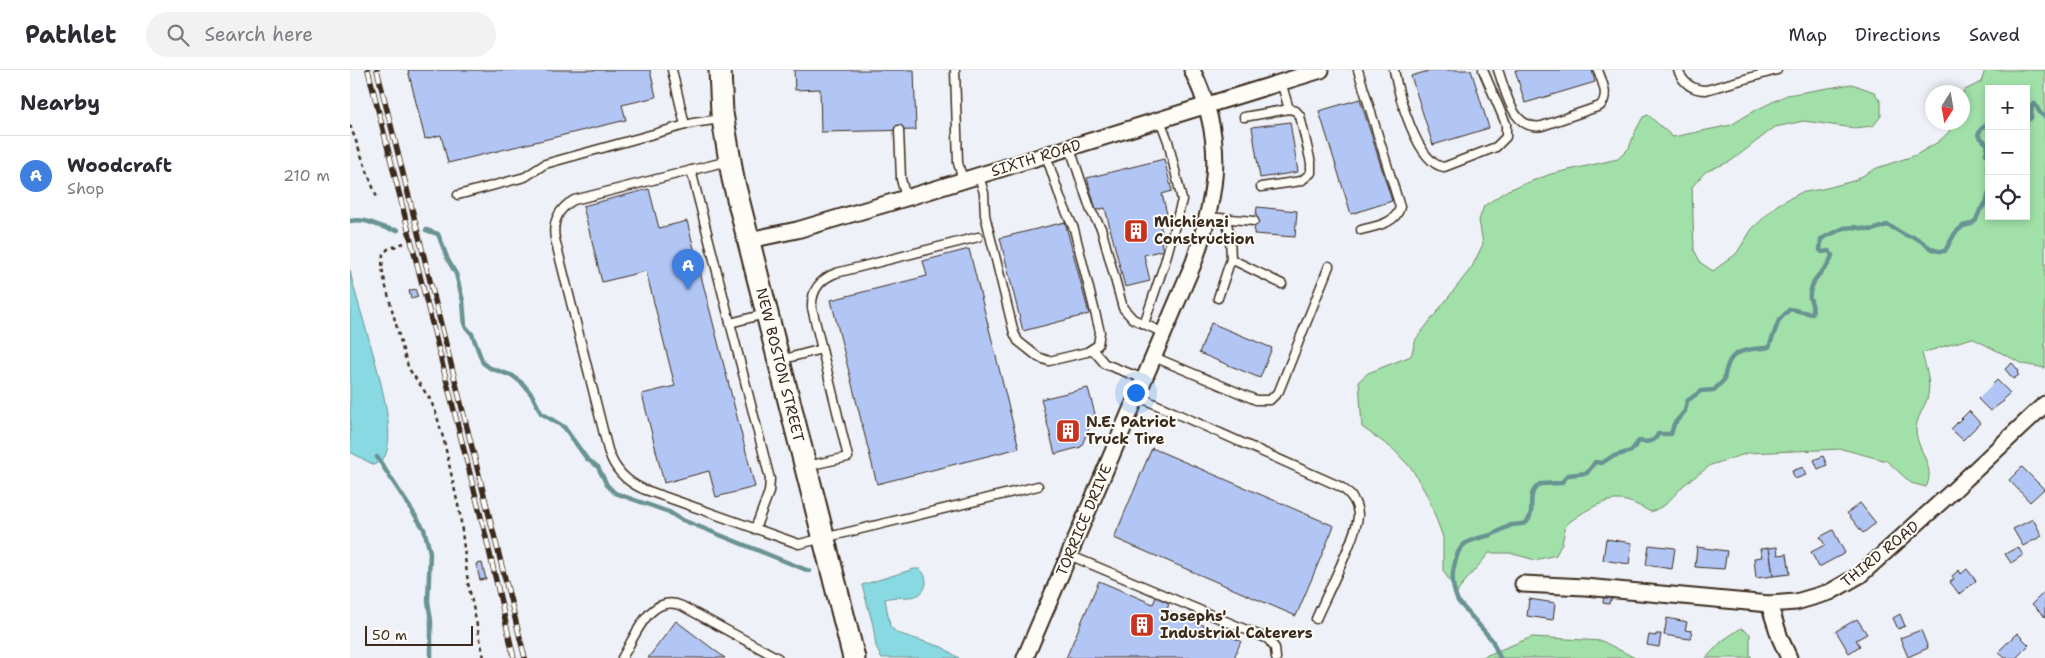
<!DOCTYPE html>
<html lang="en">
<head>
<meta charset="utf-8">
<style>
  body { margin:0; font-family:"Shantell Sans",sans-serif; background:#f2f2f3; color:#2b2b33 }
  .controls { position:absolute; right:15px; top:15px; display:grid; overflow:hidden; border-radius:0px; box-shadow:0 2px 8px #0003 }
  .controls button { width:45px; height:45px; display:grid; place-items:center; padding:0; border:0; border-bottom:1px solid #e1e1e2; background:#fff; color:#2b2b33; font:25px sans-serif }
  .compass { position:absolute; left:1575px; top:15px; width:45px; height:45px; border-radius:50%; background:#fff; box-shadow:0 2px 8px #0003; rotate:191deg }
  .scale { position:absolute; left:15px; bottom:12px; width:108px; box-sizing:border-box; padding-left:5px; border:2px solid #3b2a1e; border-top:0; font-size:14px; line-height:18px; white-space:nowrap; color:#3b2a1e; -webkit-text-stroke:4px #fdfcf7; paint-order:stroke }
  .you { position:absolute; left:785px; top:322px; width:18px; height:18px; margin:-12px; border:4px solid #fff; border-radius:50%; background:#1a73e8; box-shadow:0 0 0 8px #1a73e833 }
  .badge { display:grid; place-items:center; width:32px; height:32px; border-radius:50%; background:#c8321e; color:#fff; font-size:16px; font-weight:700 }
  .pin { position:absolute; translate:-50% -41px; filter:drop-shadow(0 1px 2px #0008) }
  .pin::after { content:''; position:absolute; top:26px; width:18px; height:15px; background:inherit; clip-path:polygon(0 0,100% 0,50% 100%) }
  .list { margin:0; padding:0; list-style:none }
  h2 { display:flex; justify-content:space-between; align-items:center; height:65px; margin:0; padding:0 20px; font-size:21px }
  h2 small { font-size:16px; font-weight:400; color:#7c7c81 }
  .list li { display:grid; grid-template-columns:32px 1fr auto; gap:15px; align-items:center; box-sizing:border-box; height:80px; padding:0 20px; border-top:1px solid #e1e1e2 }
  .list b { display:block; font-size:19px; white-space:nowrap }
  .list p { margin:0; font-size:16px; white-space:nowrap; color:#7c7c81 }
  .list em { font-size:16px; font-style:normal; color:#7c7c81 }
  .icon { flex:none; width:28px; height:28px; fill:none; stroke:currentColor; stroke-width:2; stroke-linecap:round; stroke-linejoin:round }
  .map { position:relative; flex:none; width:1695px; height:588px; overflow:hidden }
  header { display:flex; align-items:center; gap:30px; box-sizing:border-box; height:70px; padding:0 25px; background:#fff; border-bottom:1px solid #e1e1e2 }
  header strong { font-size:24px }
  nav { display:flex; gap:28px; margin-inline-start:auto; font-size:18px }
  .search { width:350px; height:45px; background:#f2f2f3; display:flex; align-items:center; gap:12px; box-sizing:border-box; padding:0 18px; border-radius:28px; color:#7c7c81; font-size:19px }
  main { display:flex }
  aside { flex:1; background:#fff }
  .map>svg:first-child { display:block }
  .green { fill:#a1e1a9; stroke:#6e8664; fill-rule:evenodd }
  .water { fill:#88d9e1; stroke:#699393 }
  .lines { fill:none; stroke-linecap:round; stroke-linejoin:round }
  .stream { stroke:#699393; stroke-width:4.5 }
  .building { fill:#b2c6f5; stroke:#3b2a1e }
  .service-casing { stroke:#3b2a1e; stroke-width:11 }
  .minor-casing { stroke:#3b2a1e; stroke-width:19 }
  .secondary-casing { stroke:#3b2a1e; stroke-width:25 }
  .path { stroke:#3b2a1e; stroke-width:2.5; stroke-dasharray:4 4; stroke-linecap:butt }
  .service { stroke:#fdfcf7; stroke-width:8 }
  .minor { stroke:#fdfcf7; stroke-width:15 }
  .secondary { stroke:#fdfcf7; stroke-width:21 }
  .rail-casing { stroke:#3b2a1e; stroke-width:5.5 }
  .rail { stroke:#fdfcf7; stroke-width:4; stroke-dasharray:11; stroke-linecap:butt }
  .labels { text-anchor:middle; stroke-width:4; stroke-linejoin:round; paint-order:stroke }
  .street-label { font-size:15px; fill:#3b2a1e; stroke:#fdfcf7 }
  .poi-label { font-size:15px; font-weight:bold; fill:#3b2a1e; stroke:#fdfcf7; text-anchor:start }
</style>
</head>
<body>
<header>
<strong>Pathlet</strong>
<div class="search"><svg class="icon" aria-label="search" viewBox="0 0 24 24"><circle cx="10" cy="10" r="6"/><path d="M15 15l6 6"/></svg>Search here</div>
<nav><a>Map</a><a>Directions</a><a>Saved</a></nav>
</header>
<main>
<aside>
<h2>Nearby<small></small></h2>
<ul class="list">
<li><span class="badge" style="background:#3f7fe0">A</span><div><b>Woodcraft</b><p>Shop</p></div><em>210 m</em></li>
</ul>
</aside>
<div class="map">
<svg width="1695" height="588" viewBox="0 0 1695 588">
  <rect width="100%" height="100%" fill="#eef1f7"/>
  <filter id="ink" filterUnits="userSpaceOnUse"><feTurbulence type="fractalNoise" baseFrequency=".02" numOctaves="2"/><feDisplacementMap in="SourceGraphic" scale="10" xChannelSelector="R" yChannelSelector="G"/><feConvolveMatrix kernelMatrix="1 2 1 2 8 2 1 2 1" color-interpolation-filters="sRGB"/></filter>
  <g filter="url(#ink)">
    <g class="green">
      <path d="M1635,0H1695V298L1673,294L1622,268L1572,283C1575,296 1581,311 1578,325C1576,336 1567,346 1566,358C1565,379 1587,396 1576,417L1561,413L1537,391L1492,379L1398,383L1361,395L1335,414L1315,435L1301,442C1291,437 1280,430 1268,430C1252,429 1228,445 1216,455L1212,473L1206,485L1185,490L1160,483H1139L1112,515L1107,523L1093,500V467L1078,427L1062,399L1043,379L1012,357L1009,311L1018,303L1061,286L1066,269L1122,197L1133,174L1129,150L1134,136L1158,120L1201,104L1268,89L1279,78L1285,62L1293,47L1298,45L1323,67L1381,55L1404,41L1437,25L1502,14L1524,22L1531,32V46L1523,56L1504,58L1454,51L1425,57L1381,91L1355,102L1342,117L1344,180L1351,193L1363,201L1386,184L1402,159L1427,135L1450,123L1477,118L1503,111L1527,98L1566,85L1588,72L1599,62L1601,53L1612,52L1613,21L1631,12ZM1639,19H1676V146H1639Z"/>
      <path d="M1391,558L1400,564V585L1402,588H1356L1372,571Z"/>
      <path d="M1182,567L1252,571L1285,588H1130Z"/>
    </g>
    <g class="water">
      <path d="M0,200C7,241 52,353 35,386C33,390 28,392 24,395L0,382Z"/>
      <path d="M564,499H570C574,503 576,507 576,513C573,534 549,524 535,529L540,556L547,563L592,577L609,588H531L526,576L523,555L512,515Z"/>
    </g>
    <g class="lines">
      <g class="stream">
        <path d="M1676,51L1681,48L1682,35L1685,34L1690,43L1695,47"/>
        <path d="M1639,53L1631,59L1628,65L1638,75L1636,84L1639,86"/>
        <path d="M1639,91L1637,97L1639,102"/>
        <path d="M0,151C20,147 30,160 48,160"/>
        <path d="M76,160L88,164L98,190L106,204L113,231L115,256L122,264L133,293L140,298L163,306L173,314L182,325L191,343L214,357L237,389L248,397L257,415L265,423L319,442L330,449L459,501"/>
        <path d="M27,387L74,459L80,482L78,531L81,551V588"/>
        <path d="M1150,588L1142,570L1108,531C1103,520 1101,509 1104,497C1108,473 1116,471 1137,466C1146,464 1153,458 1162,455C1168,454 1173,455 1177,452C1187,439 1174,425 1190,414L1211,413L1218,405L1237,403L1245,392L1252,393L1261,387L1281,381L1289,371C1298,373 1305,372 1308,364H1321L1324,354L1335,341L1337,331L1351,321L1364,320L1374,310C1377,290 1382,281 1403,279C1409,278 1414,279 1419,277L1429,250L1440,239L1462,244C1464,237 1462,235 1460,228C1459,224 1462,216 1464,212C1468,202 1479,199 1482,185L1479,181L1472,182L1470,180L1471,169L1494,158L1504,157L1522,160L1537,155C1544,158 1549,161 1555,165C1558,167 1563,166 1566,168C1576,173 1582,183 1595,181L1605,163L1613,156L1621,154L1626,150L1630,140L1636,133L1639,123"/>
      </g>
    </g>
    <g class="building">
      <path d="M58,0H300L306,27L272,35L276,50L98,93L91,65L75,69Z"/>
      <path d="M444,0H564L566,60L471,62L470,19L445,20Z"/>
      <path d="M1082,0H1121L1139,58L1083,75L1061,6Z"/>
      <path d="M1165,0H1242L1245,12L1175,33Z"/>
      <path d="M1010,29L1042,131L1001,144L969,41Z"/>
      <path d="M940,52L948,102L910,108L902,57Z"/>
      <path d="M814,89L822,121L812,124L818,148L809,150L814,171L811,172L813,180L794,185L800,211L775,217L755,138L746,140L737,108Z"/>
      <path d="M299,119L309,158L337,151L405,417L366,427L359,401L314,413L292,324L325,316L296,201L252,212L233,136Z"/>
      <path d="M907,137L947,141L945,167L904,164Z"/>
      <path d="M715,152L739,244L673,261L650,168Z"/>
      <path d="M619,179L669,378L527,414L481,230L577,206L573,191Z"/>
      <path d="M65,219L68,227L61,229L59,221Z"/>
      <path d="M861,253L922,278L910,308L849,283Z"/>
      <path d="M1662,293L1669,301L1667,303L1669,305L1663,309L1655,299Z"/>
      <path d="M1647,310L1660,323L1653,329L1654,331L1640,341L1628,329Z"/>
      <path d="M738,318L745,344L731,377L705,384L691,329Z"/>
      <path d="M1619,341L1630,353L1613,370L1601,359Z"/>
      <path d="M802,378L984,456L946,546L764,468Z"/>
      <path d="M1473,386L1477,395L1468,399L1464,390Z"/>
      <path d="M1453,397L1456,405L1445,409L1442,401Z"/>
      <path d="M1672,397L1694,419L1680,432L1659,410Z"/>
      <path d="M1510,433L1526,453L1513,463L1497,443Z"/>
      <path d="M1683,449L1692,466L1673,476L1663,459Z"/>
      <path d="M1483,460L1495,483L1469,497L1461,482L1475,475L1470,467Z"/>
      <path d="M1256,469L1282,473L1279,494L1253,490Z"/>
      <path d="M1299,475L1325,478L1322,499L1296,495Z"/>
      <path d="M1347,477L1377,481L1374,499L1345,497Z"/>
      <path d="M1427,477L1428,485L1437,484L1440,504L1423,506L1419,478Z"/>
      <path d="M1668,477L1673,485L1661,493L1655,484Z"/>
      <path d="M1419,478L1423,506L1406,508L1404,488L1412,487L1410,479Z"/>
      <path d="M132,493L136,509L130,510L126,494Z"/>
      <path d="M1617,499L1626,511L1609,524L1600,512L1604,509L1602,506L1609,500L1611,504Z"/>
      <path d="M749,511L803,534L806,527L819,533L817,540L891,571L884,588H716Z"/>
      <path d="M1694,522L1695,523V547L1682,534Z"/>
      <path d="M1254,525L1263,526L1262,530H1260L1259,534L1253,533Z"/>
      <path d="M1179,529L1205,533L1203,550L1177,546Z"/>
      <path d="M1550,544L1555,556L1548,559L1543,548Z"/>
      <path d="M1317,548L1337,552L1335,560L1342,561L1340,569L1314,565Z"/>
      <path d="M1507,549L1517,564L1506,570L1510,576L1499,583L1486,561Z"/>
      <path d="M326,551L375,588H298Z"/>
      <path d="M1571,560L1578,578L1558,587L1550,568Z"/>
      <path d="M1667,563L1679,575L1666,588H1655L1648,582Z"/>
      <path d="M1306,564H1311L1309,577L1297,575L1299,565L1306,566Z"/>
    </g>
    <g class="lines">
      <defs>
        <g id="service">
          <path d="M322,0L335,55"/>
          <path d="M605,0L608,93L613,110"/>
          <path d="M1008,0L1050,137C1046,154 1025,156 1011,160"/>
          <path d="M1044,0C1048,23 1067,94 1094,97L1146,77L1156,67V54L1133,0"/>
          <path d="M1148,0C1156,21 1162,61 1192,56L1250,36C1260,26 1252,12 1248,0"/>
          <path d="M1328,0C1333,13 1342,20 1356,20L1427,0"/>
          <path d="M931,12L939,39"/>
          <path d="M894,47L939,39L946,41L950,46L961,93V103L951,111L911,117"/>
          <path d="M549,60L551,109L556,128"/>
          <path d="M720,78L741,141L751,158L773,238L783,249L814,263"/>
          <path d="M378,91L224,130C209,138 202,152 205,169L258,380C264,399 275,411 293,419L449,474L688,416"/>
          <path d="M341,100L420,409L419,422L405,459"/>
          <path d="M629,106L634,123L635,145L664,263L668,271L688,287L699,291L737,282L748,275L750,262L724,159L711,130L696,85"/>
          <path d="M108,125L175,107L195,94L343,53L371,49"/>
          <path d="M858,147L904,151"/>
          <path d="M881,189L932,214"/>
          <path d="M868,228L881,189L880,167L876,149"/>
          <path d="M380,253L415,244"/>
          <path d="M794,254L815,192L832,130L818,71L810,50"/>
          <path d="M743,280L755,294L794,309"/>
          <path d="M804,287L906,330H920L929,321L979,196"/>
          <path d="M430,290L472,279"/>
          <path d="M787,326L989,416C999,422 1007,431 1008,444C1009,462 975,528 966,549"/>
          <path d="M457,396L498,387L462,238C461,221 470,209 486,203L628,167"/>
          <path d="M719,485L918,569L925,578L926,588"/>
          <path d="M272,588C285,567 300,522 332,536L428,588"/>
        </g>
        <g id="minor">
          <path d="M399,170L447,160L556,128L971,0"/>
          <path d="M1173,514L1235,517L1419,534L1446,532L1480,522L1510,505L1605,419L1695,334"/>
          <path d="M1419,534L1430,568L1439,588"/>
          <path d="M675,588L844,192C868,121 876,69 842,0"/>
        </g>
        <path id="secondary" d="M370,0L372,43L383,109L504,588"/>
      </defs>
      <use href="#service" class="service-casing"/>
      <use href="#minor" class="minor-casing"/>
      <use href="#secondary" class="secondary-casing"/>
      <g class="path">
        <path d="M0,55L27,128"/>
        <path d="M54,173L38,179L33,184L32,198L36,217L54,284L59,299L80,329L86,343L94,371L110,444L118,513L134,588"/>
      </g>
      <use href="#service" class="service"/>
      <use href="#minor" class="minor"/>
      <use href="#secondary" class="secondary"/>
      <defs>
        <g id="rail">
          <path d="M18,0L135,463L164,588"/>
          <path d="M27,0L175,588"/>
        </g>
      </defs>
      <use href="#rail" class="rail-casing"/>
      <use href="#rail" class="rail"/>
    </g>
  </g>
  <defs>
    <symbol id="building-square" viewBox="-11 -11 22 22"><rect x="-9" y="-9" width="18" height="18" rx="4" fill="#c8321e" stroke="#fdfcf7"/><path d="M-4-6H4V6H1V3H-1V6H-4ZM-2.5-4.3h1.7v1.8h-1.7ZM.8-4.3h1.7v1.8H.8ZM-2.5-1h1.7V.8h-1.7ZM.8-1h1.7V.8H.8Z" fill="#fff"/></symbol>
  </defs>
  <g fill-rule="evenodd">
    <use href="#building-square" x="772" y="147" width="28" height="28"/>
    <use href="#building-square" x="704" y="347" width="28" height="28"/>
    <use href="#building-square" x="778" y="541" width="28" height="28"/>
  </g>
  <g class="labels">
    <g class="street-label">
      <text transform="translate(686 88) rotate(-17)" y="5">SIXTH ROAD</text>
      <text transform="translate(430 295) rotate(76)" y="5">NEW BOSTON STREET</text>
      <text transform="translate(734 450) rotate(-67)" y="5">TORRICE DRIVE</text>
      <text transform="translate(1530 484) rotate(-39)" y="5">THIRD ROAD</text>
    </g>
    <g class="poi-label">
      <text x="804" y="157">Michienzi<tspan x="804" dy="17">Construction</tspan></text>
      <text x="736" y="357">N.E. Patriot<tspan x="736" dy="17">Truck Tire</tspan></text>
      <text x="810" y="551">Josephs'<tspan x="810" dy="17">Industrial Caterers</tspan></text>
    </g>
  </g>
</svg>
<div class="controls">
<button>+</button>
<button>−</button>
<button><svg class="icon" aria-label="locate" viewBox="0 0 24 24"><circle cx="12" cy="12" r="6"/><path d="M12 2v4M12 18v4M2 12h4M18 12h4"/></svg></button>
</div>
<svg class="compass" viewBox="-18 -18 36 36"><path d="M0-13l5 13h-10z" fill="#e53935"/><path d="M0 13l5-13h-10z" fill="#7c7c81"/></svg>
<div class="scale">50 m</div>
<div class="you"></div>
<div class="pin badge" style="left:338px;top:220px;background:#3f7fe0">A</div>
</div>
</main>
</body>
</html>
